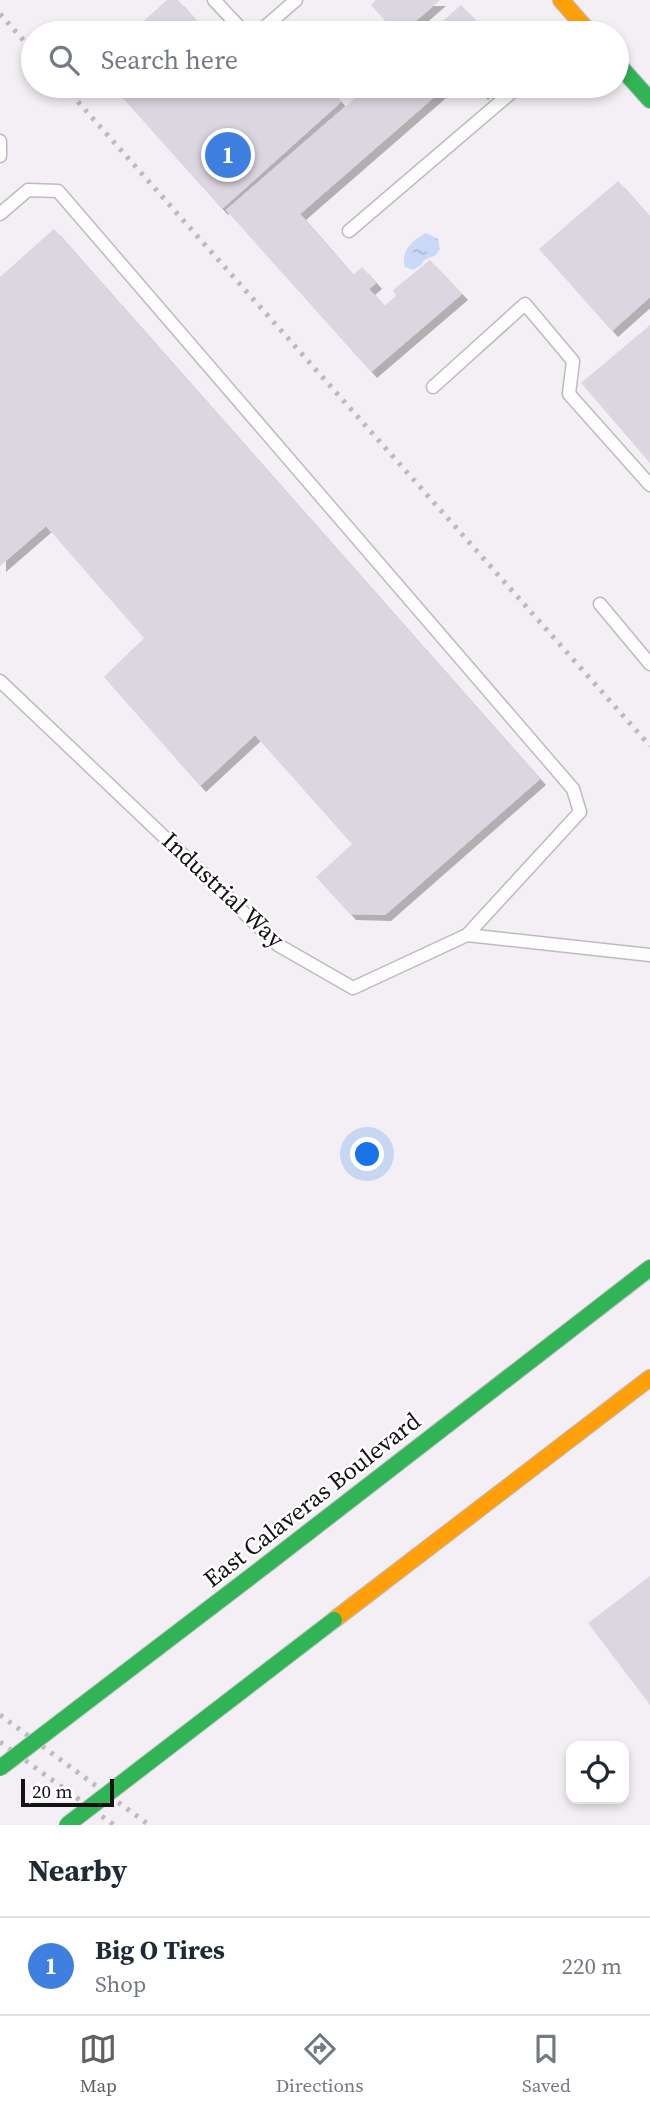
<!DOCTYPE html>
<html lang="en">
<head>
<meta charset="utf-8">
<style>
  body { margin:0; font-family:"Source Serif 4",serif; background:#f2f2f3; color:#1f2937 }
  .controls { position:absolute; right:21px; bottom:21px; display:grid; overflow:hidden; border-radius:14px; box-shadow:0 4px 10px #0003 }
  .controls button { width:63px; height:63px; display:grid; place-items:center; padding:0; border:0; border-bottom:2px solid #e0e1e3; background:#fff; color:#1f2937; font:35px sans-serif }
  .scale { position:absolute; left:21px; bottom:18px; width:93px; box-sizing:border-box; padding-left:7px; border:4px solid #151215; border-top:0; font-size:19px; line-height:24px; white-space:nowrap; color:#151215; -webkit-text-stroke:5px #fff; paint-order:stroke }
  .you { position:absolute; left:368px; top:1155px; width:24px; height:24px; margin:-18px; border:5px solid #fff; border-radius:50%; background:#1a73e8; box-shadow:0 0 0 10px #1a73e833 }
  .badge { display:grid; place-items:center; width:46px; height:46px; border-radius:50%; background:#635f63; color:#fff; font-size:23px; font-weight:700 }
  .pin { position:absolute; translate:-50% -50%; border:4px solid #fff; box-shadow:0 2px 7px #0006 }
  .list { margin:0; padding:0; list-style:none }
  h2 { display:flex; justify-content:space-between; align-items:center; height:91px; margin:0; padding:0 28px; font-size:30px }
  h2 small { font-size:23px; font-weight:400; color:#747a83 }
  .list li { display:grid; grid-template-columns:46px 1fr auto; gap:21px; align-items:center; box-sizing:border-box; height:98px; padding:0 28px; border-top:2px solid #e0e1e3 }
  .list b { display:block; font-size:26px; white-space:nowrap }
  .list p { margin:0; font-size:23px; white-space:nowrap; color:#747a83 }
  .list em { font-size:23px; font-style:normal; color:#747a83 }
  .icon { flex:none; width:38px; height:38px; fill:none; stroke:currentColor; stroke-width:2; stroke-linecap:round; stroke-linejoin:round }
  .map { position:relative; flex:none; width:650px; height:1825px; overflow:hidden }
  .search { position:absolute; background:#fff; box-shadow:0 4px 10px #0003; left:21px; right:21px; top:21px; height:77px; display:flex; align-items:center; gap:18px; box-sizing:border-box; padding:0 24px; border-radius:38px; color:#747a83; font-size:26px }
  .sheet { height:189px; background:#fff }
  nav { display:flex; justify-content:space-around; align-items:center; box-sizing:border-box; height:98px; border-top:2px solid #e0e1e3; background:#fff; font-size:19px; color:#747a83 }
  nav a { display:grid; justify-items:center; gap:4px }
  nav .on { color:#635f63 }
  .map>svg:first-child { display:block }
  .water { fill:url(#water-ripples) }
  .building { fill:#dcd6e1; filter:url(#shadow) }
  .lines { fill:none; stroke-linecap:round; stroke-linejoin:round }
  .lane-casing { stroke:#bebbbe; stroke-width:15 }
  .fast-casing { stroke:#bebbbe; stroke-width:18 }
  .slow-casing { stroke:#bebbbe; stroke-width:18 }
  .lane { stroke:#fdfdfd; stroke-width:12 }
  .fast { stroke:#30b455; stroke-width:16 }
  .slow { stroke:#ff9f0a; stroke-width:16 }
  .rail { stroke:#bcbbbc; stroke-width:5; stroke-dasharray:3.5 7; stroke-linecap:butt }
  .fast-bridge-casing { stroke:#cccacc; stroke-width:18; stroke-linecap:butt }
  .fast-bridge { stroke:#30b455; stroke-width:16 }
  .labels { text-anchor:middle; stroke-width:5; stroke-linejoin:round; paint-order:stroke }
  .street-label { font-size:24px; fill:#151215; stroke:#fff }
</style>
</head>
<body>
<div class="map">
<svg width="650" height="1825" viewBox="0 0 650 1825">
  <defs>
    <pattern id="water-ripples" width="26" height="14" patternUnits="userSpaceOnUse" patternTransform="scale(1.75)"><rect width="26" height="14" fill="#c9d9f7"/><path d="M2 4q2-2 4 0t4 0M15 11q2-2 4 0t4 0" fill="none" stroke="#acb9d3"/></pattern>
    <filter id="shadow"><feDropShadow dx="6" dy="6" stdDeviation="0" flood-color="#0004"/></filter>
  </defs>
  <rect width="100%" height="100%" fill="#f3eff4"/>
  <path class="water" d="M426,233L438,239L440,249L436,255L424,260L421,265L413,270L405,267C400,251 412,241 426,233Z"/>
  <g class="building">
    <path d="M167,0H178L207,33H130Z"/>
    <path d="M376,0H440L402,33H396L371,5Z"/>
    <path d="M461,5L488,33H429Z"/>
    <path d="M112,86H254L264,97L277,86H327L341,102L222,209Z"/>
    <path d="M369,86H447L300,214L353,275L362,267L376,283L369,289L384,306L396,296L393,290L430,260L462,294L371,372L226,210Z"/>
    <path d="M474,86H491L482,94Z"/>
    <path d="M618,181L650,217V297L612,331L539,249Z"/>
    <path d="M54,229L540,779L385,915L350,914L316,877L352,844L255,735L200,786L104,677L144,638L46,526L0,566V277Z"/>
    <path d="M650,325V463L581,383Z"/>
    <path d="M650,1576V1705L588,1623Z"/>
  </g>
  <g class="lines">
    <defs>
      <g id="lane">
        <path d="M214,0L245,33"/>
        <path d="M258,33L296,0"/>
        <path d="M0,141V156"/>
        <path d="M0,214L28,190L58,191L573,789L580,812L467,935"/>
        <path d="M349,231L519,86"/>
        <path d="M433,387L525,304L573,361L569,394L650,485"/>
        <path d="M600,604L650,664"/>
        <path d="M0,681L278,945L353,988L467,935L650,955"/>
      </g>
      <g id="fast">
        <path d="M617,63L650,100"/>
        <path d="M262,1568L650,1268"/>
      </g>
      <g id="slow">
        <path d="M561,0L590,33"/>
        <path d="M334,1620L650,1378"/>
      </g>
    </defs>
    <use href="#lane" class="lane-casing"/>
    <use href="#fast" class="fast-casing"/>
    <use href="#slow" class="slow-casing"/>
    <use href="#lane" class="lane"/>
    <use href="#fast" class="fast"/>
    <use href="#slow" class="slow"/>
    <g class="rail">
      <path d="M0,14L33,51"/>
      <path d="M64,86L650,746"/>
      <path d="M0,1715L149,1825"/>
      <path d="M0,1742L114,1825"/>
    </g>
    <defs>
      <g id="fast-bridge">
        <path d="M0,1768L262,1568"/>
        <path d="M67,1825L334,1620"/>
      </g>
    </defs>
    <use href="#fast-bridge" class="fast-bridge-casing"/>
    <use href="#fast-bridge" class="fast-bridge"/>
  </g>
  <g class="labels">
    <g class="street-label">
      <text transform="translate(223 890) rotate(43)" y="8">Industrial Way</text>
      <text transform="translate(312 1500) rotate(-38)" y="8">East Calaveras Boulevard</text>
    </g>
  </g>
</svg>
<div class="controls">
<button><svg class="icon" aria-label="locate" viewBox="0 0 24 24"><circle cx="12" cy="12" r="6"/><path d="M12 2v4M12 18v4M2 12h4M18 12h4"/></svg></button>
</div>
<div class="scale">20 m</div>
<div class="you"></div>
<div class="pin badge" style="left:228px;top:155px;background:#3f7fe0">1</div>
<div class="search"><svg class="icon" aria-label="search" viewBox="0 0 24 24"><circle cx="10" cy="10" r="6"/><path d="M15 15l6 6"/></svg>Search here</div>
</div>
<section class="sheet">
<h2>Nearby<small></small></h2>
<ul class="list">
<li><span class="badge" style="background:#3f7fe0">1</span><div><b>Big O Tires</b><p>Shop</p></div><em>220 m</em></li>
</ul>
</section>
<nav>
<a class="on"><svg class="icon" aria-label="map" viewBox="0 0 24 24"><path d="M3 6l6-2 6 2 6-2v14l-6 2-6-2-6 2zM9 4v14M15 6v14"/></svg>Map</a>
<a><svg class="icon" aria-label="directions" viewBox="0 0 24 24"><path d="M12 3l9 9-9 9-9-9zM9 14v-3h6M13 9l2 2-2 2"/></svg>Directions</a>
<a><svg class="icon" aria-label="saved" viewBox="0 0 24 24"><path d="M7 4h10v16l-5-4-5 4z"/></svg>Saved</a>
</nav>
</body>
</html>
